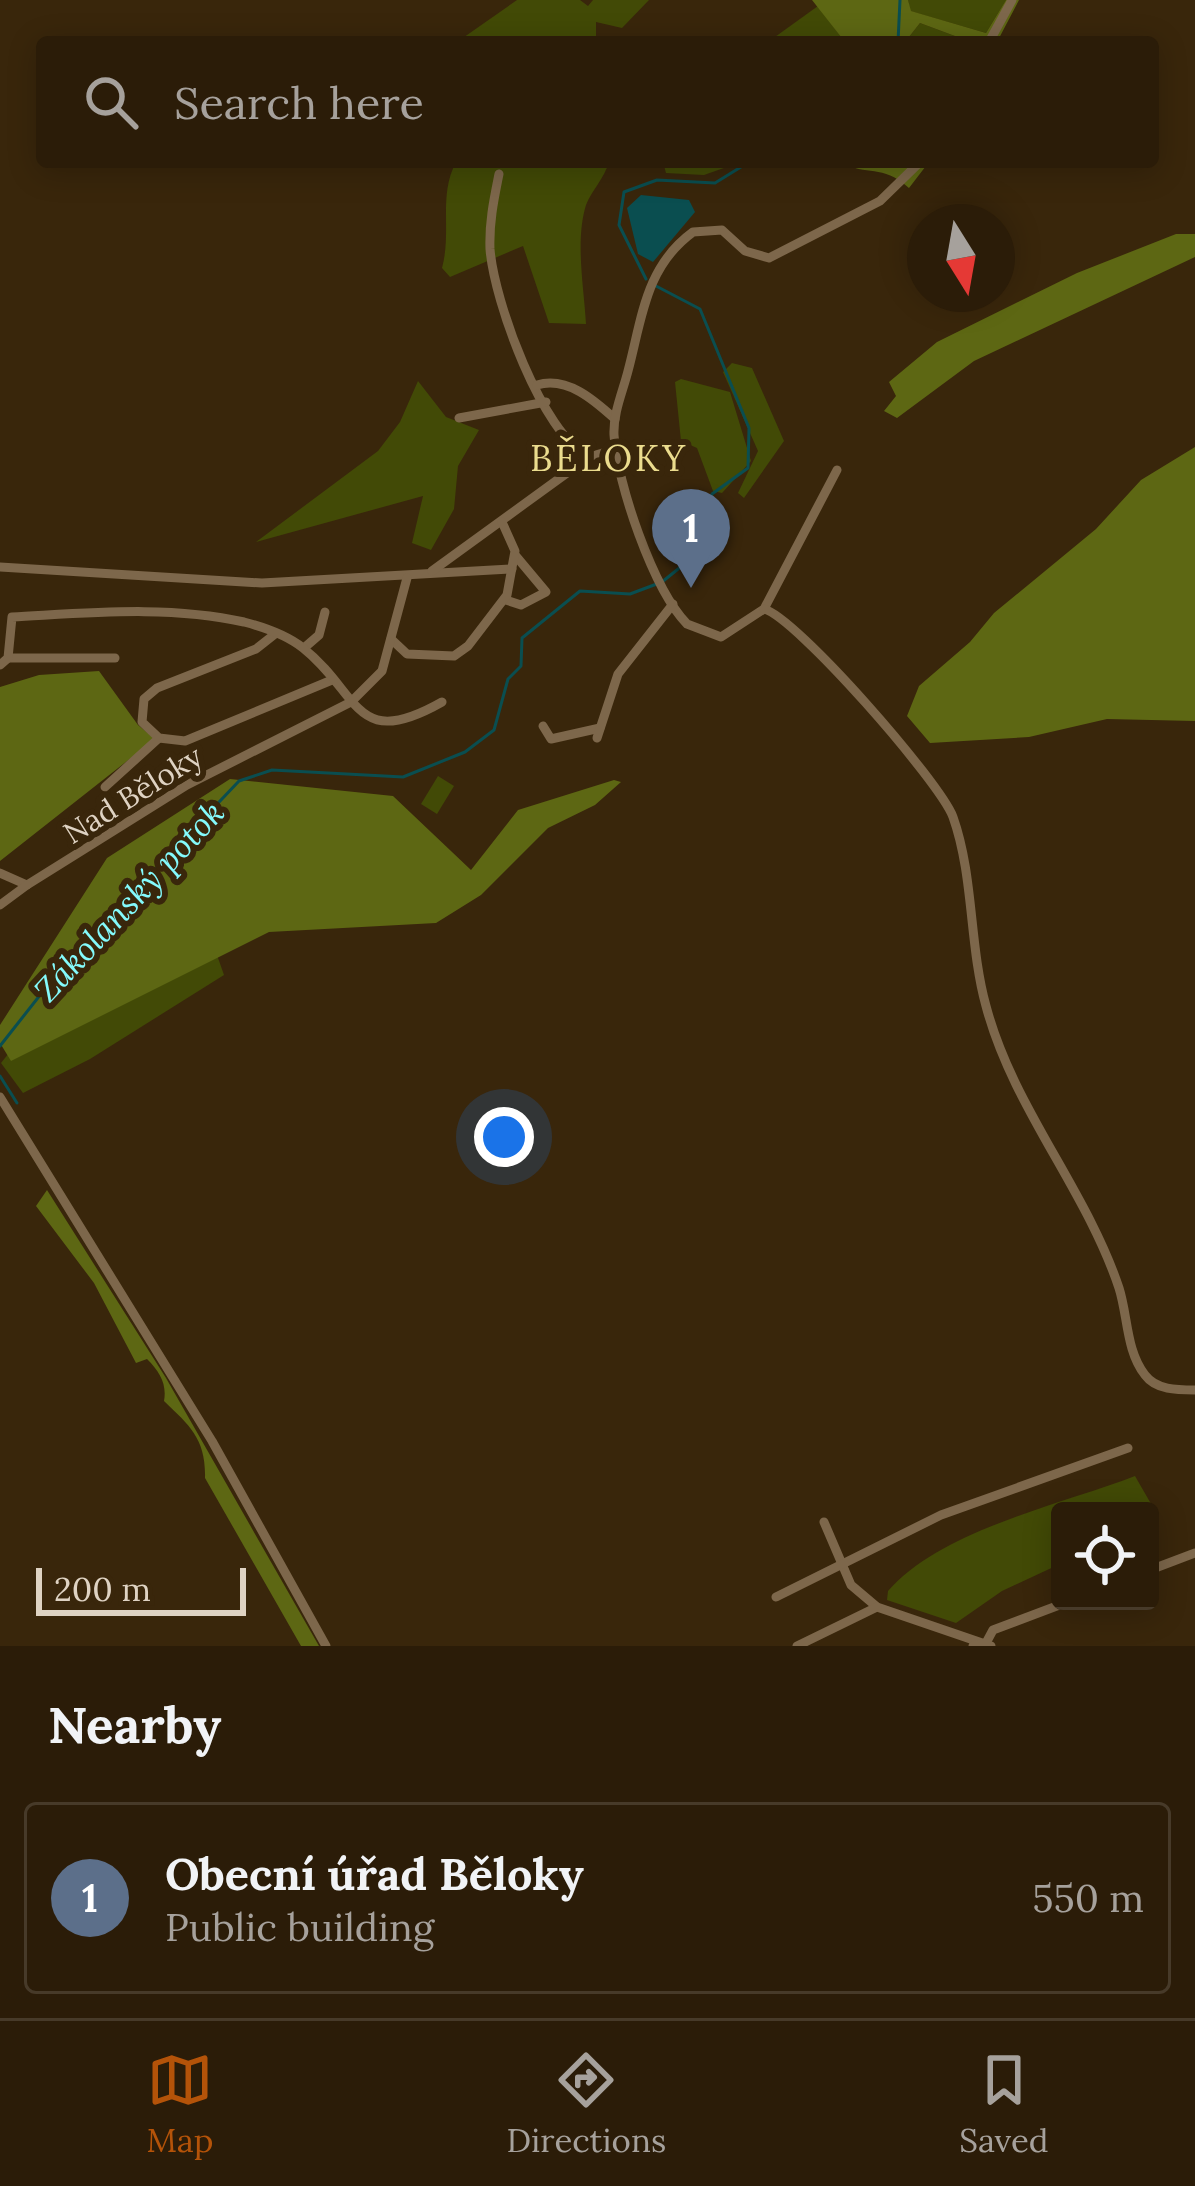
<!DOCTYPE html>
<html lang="en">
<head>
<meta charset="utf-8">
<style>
  body { margin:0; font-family:Lora,serif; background:#372916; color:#f1f3f6 }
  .controls { position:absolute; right:36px; bottom:36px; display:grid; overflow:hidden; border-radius:12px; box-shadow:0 6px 30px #0003 }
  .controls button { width:108px; height:108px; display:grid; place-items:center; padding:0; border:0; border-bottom:3px solid #473a29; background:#2b1c08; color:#f1f3f6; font:60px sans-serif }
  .compass { position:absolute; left:907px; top:204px; width:108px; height:108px; border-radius:50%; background:#2b1c08; box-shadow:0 6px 30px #0003; rotate:169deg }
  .scale { position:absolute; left:36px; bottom:30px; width:210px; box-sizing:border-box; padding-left:12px; border:6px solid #dfd3c3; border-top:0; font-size:33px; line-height:42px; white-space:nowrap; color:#dfd3c3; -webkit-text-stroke:9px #39260b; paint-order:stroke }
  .you { position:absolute; left:504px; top:1137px; width:42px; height:42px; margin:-30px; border:9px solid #fff; border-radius:50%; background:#1a73e8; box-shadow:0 0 0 18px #1a73e833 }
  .badge { display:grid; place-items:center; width:78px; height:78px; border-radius:50%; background:#b45309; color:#fff; font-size:39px; font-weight:700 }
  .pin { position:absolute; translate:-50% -99px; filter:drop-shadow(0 3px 6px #0008) }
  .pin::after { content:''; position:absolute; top:63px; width:42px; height:36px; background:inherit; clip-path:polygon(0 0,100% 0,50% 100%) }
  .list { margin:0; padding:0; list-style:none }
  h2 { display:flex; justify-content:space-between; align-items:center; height:156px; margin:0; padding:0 48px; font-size:51px }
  h2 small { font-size:39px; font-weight:400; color:#a6a19c }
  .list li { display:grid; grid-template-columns:78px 1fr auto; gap:36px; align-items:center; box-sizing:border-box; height:192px; margin:0 24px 24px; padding:0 24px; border:3px solid #473a29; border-radius:12px }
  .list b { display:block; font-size:45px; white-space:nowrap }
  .list p { margin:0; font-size:39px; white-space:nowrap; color:#a6a19c }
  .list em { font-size:39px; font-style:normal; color:#a6a19c }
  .icon { flex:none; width:66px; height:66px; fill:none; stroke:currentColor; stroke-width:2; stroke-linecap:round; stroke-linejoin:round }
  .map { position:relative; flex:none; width:1195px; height:1646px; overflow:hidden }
  .search { position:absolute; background:#2b1c08; box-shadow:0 6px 30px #0003; left:36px; right:36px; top:36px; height:132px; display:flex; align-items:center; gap:30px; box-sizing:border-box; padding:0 42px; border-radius:12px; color:#a6a19c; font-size:45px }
  .sheet { height:372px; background:#2b1c08 }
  nav { display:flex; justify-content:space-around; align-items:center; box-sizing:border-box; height:168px; border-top:3px solid #473a29; background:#2b1c08; font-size:33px; color:#a6a19c }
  nav a { display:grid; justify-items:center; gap:6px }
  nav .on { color:#b45309 }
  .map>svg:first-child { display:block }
  .green { fill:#424a06 }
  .forest { fill:#5d6713 }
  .water { fill:#0a4e50 }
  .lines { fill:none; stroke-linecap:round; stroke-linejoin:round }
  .stream { stroke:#0a4e50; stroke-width:3 }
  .minor { stroke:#7d674b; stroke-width:9 }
  .labels { text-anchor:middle; stroke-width:12; stroke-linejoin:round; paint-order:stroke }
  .street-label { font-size:30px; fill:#dfd3c3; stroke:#39260b }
  .water-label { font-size:33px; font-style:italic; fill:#84fafc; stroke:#39260b }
  .quarter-label { font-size:36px; letter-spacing:3px; fill:#ebdc8e; stroke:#39260b }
</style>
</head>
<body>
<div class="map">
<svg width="1195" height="1646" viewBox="0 0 1195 1646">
  <rect width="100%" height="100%" fill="#39260b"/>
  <g class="green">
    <path d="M517,0H580L588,6L593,0H649L622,28L596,22V42H457Z"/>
    <path d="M908,0H1006L986,33L910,11Z"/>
    <path d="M818,6L845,42H768Z"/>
    <path d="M920,23L971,42H905Z"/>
    <path d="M456,162H609C604,179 592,190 586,205C575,241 584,287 586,324L549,323L523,246L450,277L442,268C452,231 438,196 456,162Z"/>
    <path d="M663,162H741L704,175L666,173Z"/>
    <path d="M732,363L752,368L784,441L744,498L738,493L758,451L723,372Z"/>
    <path d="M681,379L730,392L751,461L722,493L713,491L697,448L681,441L675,382Z"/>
    <path d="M418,381L446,417L479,430L458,466L454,509L431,550L412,543L423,496L256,542L378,451L400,422Z"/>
    <path d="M438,776L454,786L437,814L421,804Z"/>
    <path d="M210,935L224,975L90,1059L23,1093L1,1063L35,1020Z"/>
    <path d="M1135,1476L1154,1509L1150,1524V1511H1060V1564L1002,1591L956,1623L887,1600L888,1591C941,1530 1060,1505 1135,1476Z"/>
  </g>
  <g class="forest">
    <path d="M812,0H908L911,11L986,33L1006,0H1019L997,42H971L920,23L905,42H845Z"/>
    <path d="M840,162H929L909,188C881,163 868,177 840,162Z"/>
    <path d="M1176,234H1195V257L974,361L897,418L884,411L896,396L889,382L937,342L1077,273Z"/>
    <path d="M1195,447V721L1107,719L1029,737L930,743L907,716L919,686L970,642L994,613L1096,529L1141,480Z"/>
    <path d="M99,671L138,725L155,739L0,861V687L39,675Z"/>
    <path d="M230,779L393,796L471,870L518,810L614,780L621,782L595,805L548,828L481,895L436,923L269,932L11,1061L0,1043V1025L107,858Z"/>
    <path d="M47,1190L166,1378L319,1646H301L205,1478C206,1439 190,1426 164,1401C167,1384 160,1372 147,1359L136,1363L94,1283L36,1206Z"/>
  </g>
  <path class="water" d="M641,195L689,200L695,212L653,262L638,254L627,208Z"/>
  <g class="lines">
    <g class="stream">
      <path d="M898,42L900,0"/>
      <path d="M646,279L619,225L624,192L657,180L715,183L749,162"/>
      <path d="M0,1046L59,971L239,781L272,770L403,777L465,752L494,730L508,679L521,666L522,638L580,591L630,594L662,582L688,561L712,494L748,468L749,428L700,309L656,286"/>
      <path d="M0,1076L17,1103"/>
    </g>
    <g class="minor">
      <path d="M989,42L1012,0"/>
      <path d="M499,174C494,199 489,222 490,249C494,301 542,434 589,457"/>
      <path d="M537,385C567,376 594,400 615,419"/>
      <path d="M459,418L546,402"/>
      <path d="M837,470L764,609L721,637L687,624C653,589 617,483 614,435C613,413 623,391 628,371C642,319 645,267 693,232L722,230L745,251L769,258L880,201L920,162"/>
      <path d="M0,567L262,583L512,569"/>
      <path d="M432,571L589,457L616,449"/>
      <path d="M506,600L521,605L546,592L515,555"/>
      <path d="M764,609C796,617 940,782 953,817C974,876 969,945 986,1006C1013,1108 1086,1189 1119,1288C1128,1316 1126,1351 1145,1375C1156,1390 1177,1390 1195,1390"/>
      <path d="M275,634L256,649L157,688L144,699L142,722L159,738L185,741L332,680"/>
      <path d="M391,639L407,654L454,656L468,646L507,595L515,551L502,522"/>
      <path d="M304,648L319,635L325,612"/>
      <path d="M8,658H115"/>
      <path d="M0,665L8,658L12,617C89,613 168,605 244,622C263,627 288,636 303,648C361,694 354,752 442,702"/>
      <path d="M543,726L551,739L600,728"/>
      <path d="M597,738L618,674L673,604"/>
      <path d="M105,787L159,738"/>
      <path d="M0,873L27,885L187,785L351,702L382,671L407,578"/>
      <path d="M0,905L27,885"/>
      <path d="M0,1097L212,1441L326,1646"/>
      <path d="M824,1522L851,1585L877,1607L991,1646"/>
      <path d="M1150,1570L1195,1553"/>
      <path d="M776,1597L941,1515L1128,1448"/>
      <path d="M797,1646L877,1607"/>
      <path d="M973,1646L986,1643L993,1630L1070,1601"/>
    </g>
  </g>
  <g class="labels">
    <g class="street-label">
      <text transform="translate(133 795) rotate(-32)" y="10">Nad Běloky</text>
    </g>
    <g class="water-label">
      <text transform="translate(129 901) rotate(-47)" y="12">Zákolanský potok</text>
    </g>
    <g class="quarter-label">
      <text x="609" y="471">BĚLOKY</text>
    </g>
  </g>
</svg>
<div class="controls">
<button><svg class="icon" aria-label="locate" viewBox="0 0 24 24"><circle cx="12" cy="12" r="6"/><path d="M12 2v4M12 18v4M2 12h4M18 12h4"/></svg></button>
</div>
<svg class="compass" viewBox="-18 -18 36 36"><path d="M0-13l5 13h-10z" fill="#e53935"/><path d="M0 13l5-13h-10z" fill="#a6a19c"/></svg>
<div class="scale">200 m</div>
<div class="you"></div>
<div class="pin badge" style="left:691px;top:588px;background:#5c6f8a">1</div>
<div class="search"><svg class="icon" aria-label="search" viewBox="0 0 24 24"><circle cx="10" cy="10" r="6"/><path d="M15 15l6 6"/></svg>Search here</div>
</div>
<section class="sheet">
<h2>Nearby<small></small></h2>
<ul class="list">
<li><span class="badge" style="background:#5c6f8a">1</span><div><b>Obecní úřad Běloky</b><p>Public building</p></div><em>550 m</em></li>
</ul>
</section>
<nav>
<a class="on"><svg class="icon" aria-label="map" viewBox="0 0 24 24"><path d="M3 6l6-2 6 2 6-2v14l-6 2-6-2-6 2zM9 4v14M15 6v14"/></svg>Map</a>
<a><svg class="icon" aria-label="directions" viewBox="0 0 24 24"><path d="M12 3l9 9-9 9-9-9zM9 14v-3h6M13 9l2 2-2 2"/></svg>Directions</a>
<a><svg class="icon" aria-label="saved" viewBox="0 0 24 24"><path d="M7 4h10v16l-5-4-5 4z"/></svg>Saved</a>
</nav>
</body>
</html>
